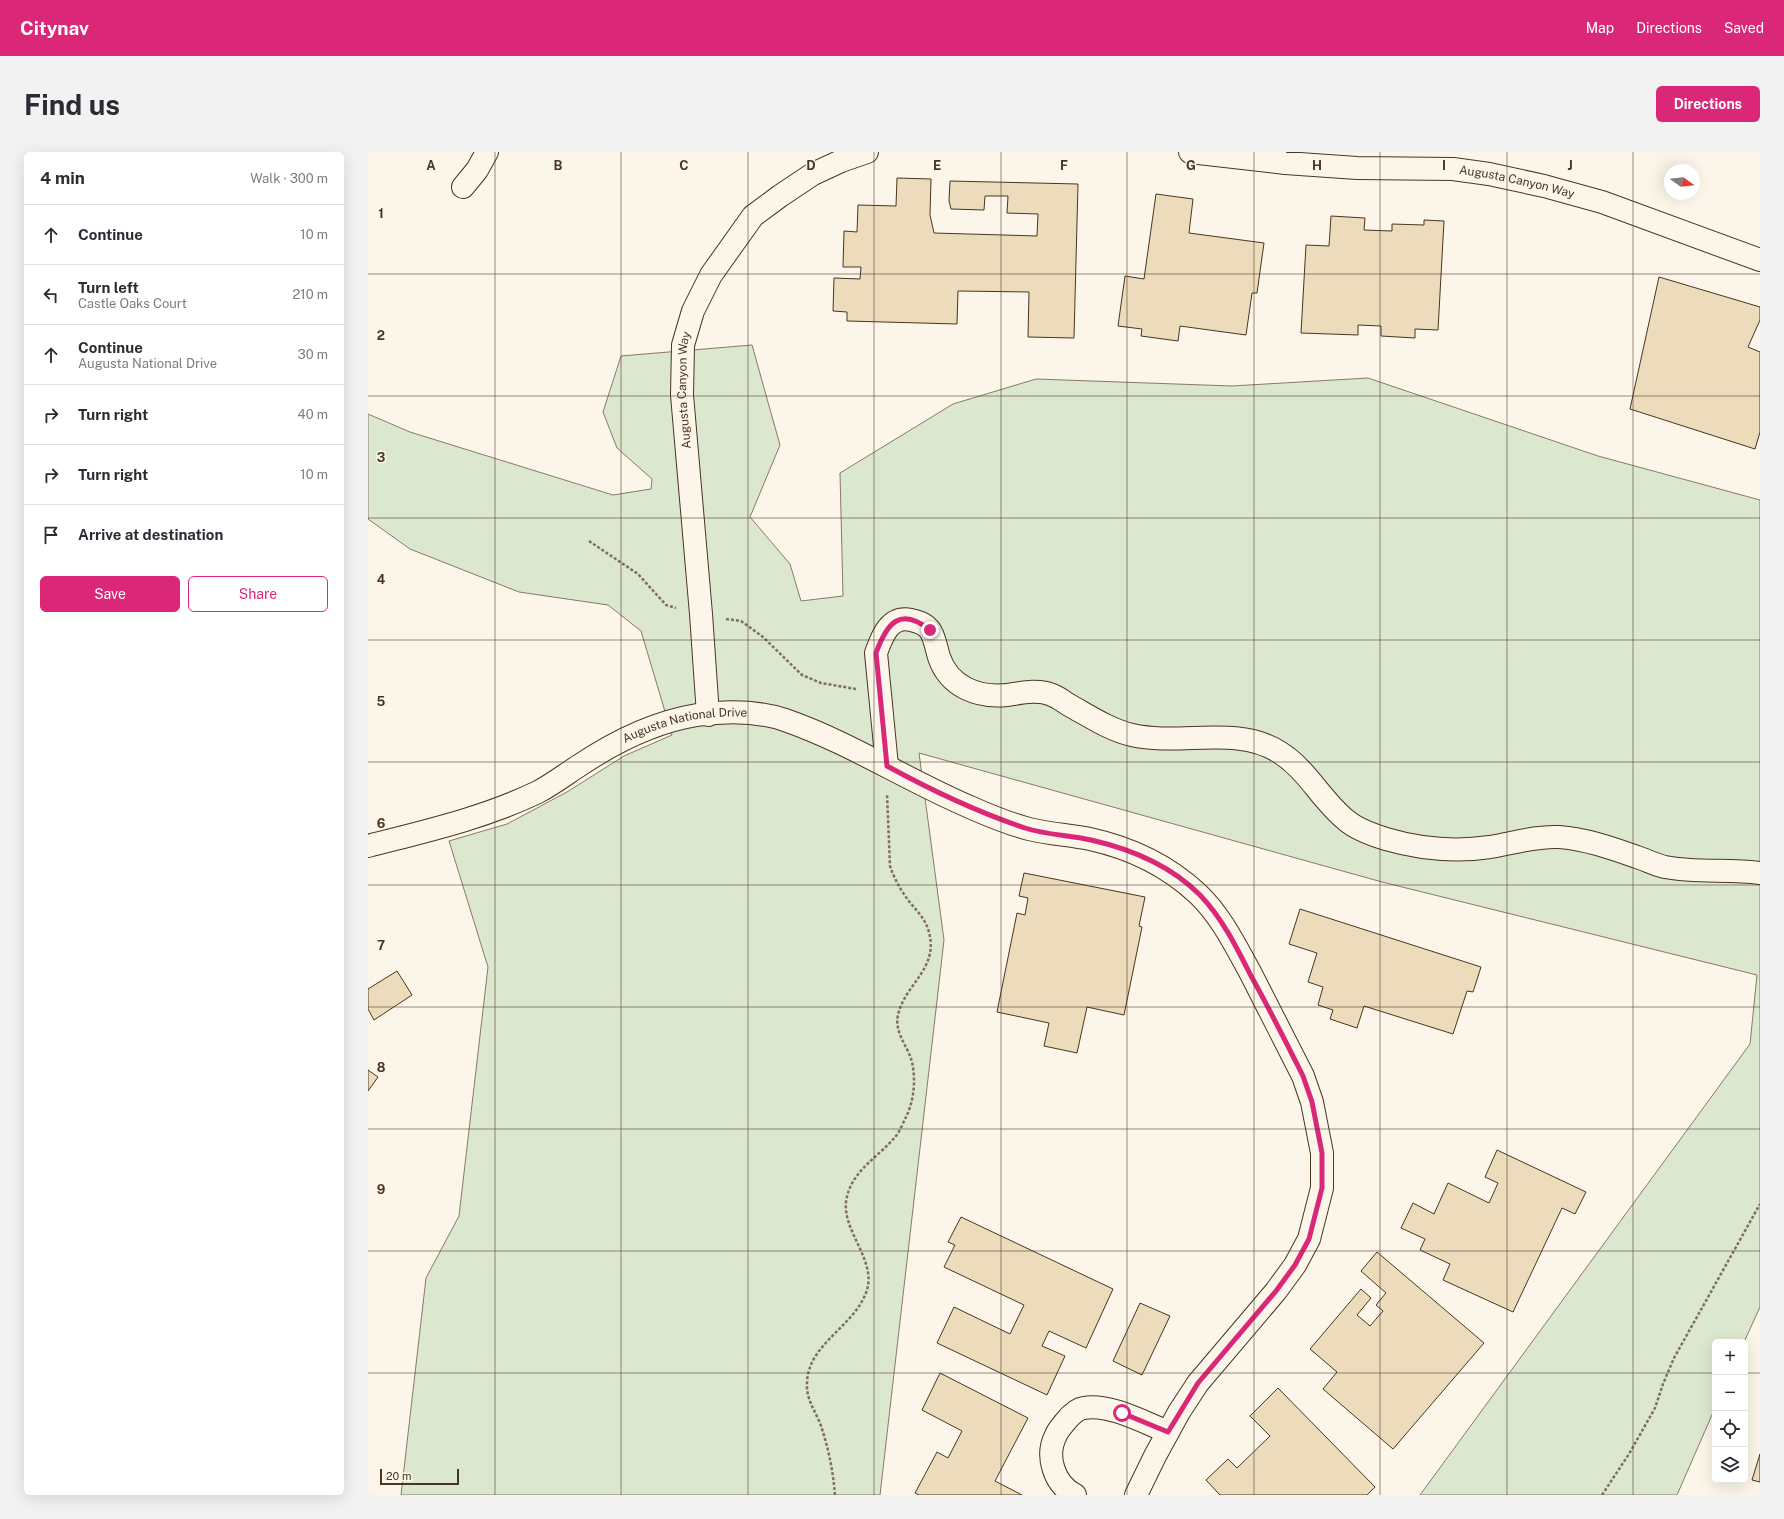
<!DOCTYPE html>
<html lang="en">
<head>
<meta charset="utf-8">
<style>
  body { margin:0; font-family:"Public Sans",sans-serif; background:#f2f2f3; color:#2b2b33 }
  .controls { position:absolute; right:12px; bottom:12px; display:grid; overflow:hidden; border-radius:6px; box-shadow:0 4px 16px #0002 }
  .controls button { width:36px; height:36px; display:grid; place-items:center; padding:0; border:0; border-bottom:1px solid #e1e1e2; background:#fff; color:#2b2b33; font:20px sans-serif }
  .compass { position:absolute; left:1296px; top:12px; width:36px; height:36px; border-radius:50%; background:#fff; box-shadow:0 4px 16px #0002; rotate:105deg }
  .scale { position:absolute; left:12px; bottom:10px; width:79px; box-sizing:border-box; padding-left:4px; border:2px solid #4a3520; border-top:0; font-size:11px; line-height:14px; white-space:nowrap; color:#4a3520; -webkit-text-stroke:3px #fbf6e9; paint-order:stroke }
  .stop { position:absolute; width:12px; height:12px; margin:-9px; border:3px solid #db2777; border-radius:50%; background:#fff }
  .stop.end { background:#db2777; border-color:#fff; box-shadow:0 1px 4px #0008 }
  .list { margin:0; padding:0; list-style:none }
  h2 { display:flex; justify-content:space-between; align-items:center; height:52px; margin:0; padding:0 16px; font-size:17px }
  h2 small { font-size:13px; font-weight:400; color:#7c7c81 }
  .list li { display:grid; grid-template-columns:26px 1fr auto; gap:12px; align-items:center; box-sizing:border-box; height:60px; padding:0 16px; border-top:1px solid #e1e1e2 }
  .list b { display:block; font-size:15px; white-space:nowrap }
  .list p { margin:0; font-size:13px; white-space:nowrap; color:#7c7c81 }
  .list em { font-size:13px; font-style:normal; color:#7c7c81 }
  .actions { display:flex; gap:8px; padding:12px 16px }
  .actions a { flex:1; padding:9px 0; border:1px solid #db2777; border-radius:6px; text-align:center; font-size:14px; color:#db2777 }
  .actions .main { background:#db2777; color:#fff }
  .icon { flex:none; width:22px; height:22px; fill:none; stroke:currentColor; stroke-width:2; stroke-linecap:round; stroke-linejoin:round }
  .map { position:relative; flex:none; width:1392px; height:1343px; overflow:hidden; border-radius:6px }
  header { display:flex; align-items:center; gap:24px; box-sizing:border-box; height:56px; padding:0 20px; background:#db2777; color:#fff }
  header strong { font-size:19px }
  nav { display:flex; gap:22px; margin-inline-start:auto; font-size:14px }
  .intro { display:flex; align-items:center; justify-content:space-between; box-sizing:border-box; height:96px; padding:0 24px }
  h1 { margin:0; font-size:28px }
  .button { padding:10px 18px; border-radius:6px; background:#db2777; color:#fff; font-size:14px; font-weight:700 }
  main { display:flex; gap:24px; padding:0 24px }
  aside { flex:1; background:#fff; border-radius:6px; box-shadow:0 4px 16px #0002 }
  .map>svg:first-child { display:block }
  .green { fill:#dce7d0; stroke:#887966 }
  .building { fill:#ecdcbc; stroke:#4a3520 }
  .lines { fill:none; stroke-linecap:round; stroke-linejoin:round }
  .minor-casing { stroke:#4a3520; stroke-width:24 }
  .path { stroke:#7f6f5c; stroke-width:2.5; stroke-dasharray:3 2; stroke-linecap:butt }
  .minor { stroke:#fbf6e9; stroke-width:22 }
  .route { stroke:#db2777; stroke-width:5 }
  .grid { fill:none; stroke:#4a3520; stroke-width:1; stroke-opacity:0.55 }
  .labels { text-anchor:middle; stroke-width:3; stroke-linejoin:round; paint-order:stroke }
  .street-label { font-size:12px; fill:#4a3520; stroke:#fbf6e9 }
  .grid-label { font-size:13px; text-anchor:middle; font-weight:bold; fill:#4a3520; stroke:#fbf6e9; stroke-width:3; stroke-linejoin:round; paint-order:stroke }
</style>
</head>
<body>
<header>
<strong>Citynav</strong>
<nav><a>Map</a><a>Directions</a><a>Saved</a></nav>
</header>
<div class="intro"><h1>Find us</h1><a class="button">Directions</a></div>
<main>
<aside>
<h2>4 min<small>Walk · 300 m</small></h2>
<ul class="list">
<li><svg class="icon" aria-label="ahead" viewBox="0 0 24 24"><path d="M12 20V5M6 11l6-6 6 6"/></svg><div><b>Continue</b></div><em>10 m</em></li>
<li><svg class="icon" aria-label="left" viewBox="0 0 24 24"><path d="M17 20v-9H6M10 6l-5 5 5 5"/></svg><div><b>Turn left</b><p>Castle Oaks Court</p></div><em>210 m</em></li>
<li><svg class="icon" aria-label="ahead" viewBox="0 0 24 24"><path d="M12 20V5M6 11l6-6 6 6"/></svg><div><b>Continue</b><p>Augusta National Drive</p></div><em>30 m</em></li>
<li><svg class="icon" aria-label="right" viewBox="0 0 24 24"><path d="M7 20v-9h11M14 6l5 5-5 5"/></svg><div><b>Turn right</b></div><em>40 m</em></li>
<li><svg class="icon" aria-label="right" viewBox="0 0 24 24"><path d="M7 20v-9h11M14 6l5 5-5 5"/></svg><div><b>Turn right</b></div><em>10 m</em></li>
<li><svg class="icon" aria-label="arrive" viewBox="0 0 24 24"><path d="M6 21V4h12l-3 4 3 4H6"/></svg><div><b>Arrive at destination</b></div></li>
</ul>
<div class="actions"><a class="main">Save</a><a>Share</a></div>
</aside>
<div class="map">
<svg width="1392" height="1343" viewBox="0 0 1392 1343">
  <rect width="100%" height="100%" fill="#fbf6e9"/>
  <path class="green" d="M384,193L412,293L382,365L422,412L433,449L475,444L472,321L585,252L668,227L864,234L1000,226L1230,304L1392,348V1155L1376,1190H1347V1256L1309,1343H1052L1382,892L1389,823L1014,730L551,601L576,788L512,1343H33L58,1126L91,1064L120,815L81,689L139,672L199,640L256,604L304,583L273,479L240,453L151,440L42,397L0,367V262L42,280L245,343L283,337L284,327L249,296L235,260L253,204Z"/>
  <g class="building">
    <path d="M529,26L563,27L562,63L566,81L669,84L670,62L639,61L640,44H617L616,58L583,57L581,49L582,29L710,32L706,186L660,185L661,140L590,139L589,172L479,169V160L465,159L466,126L492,127L493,115H475L476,79L489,80L490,53L528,54Z"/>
    <path d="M788,42L825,47L821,81L896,91L889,141H884L878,183L812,174L810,189L773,184L774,177L750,174L757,124L776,127Z"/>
    <path d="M963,64L997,66L996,78L1024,79V72L1056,73V68L1076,69L1070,178L1047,177V186L1013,184V174L990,173V183L933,181L938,93L961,94Z"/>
    <path d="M1291,125L1392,155V168L1380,195L1392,200V280L1387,297L1262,257Z"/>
    <path d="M656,721L777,745L771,774L774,775L756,863L719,855L709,901L676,894L681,871L629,860L649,761L657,763L660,746L651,744Z"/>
    <path d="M932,757L1113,815L1105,840L1099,839L1085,882L996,854L989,876L962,867L965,858L950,853L955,835L940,830L949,801L921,792Z"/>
    <path d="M29,819L44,843L6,868L0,857V837Z"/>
    <path d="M0,918L10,925L0,939Z"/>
    <path d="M1129,998L1218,1040L1207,1062L1194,1056L1145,1160L1075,1128L1082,1112L1052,1098L1057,1087L1033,1076L1045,1051L1066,1062L1080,1031L1121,1051L1130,1031L1117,1025Z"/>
    <path d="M593,1065L745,1137L718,1196L681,1179L674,1194L697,1204L679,1243L569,1191L586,1155L642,1182L656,1153L576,1115L587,1093L580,1090Z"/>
    <path d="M1009,1100L1116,1191L1025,1297L955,1237L969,1220L942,1197L993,1137L1003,1146L989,1163L1002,1174L1015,1159L1008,1153L1018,1141L993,1119Z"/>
    <path d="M772,1151L802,1164L774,1223L745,1209Z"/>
    <path d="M572,1221L660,1266L627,1329L654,1343H551L547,1341L569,1300L580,1306L594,1279L554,1258Z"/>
    <path d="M910,1236L1007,1335L999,1343H852L838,1328L860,1307L869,1316L902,1284L882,1264Z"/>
    <path d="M1392,1302V1330L1384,1328Z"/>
  </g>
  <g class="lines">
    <defs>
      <g id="minor">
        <path id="s1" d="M822,0L917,11L989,16L1085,17L1121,22L1176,34L1234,50L1392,108"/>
        <path d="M95,35L109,18L119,0"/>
        <path id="s2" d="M340,563L333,462L314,243L315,193L325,159L343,123L385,64L412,44L445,22L473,9L499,0"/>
        <path d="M519,614L508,501C514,484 522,463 543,468C550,470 556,471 561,477C567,484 568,496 571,505C581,535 610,546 639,543C653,541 670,537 684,543C690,545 696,550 701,553C721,564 742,578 764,583C812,594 869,573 911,600C939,617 953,648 978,668C988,677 1005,683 1018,687C1052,697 1087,700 1122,695C1146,691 1167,684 1191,685C1218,687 1243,696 1269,705C1278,708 1288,713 1297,715C1328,721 1361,717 1392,721"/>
        <path id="s3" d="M0,694C58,679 116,666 170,640C185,632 198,622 212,613C248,589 286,570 329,563C357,559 390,559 417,568C483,591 540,629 604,656C622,664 642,672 661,677C681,682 702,683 722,687C763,696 799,713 830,742C853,764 867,793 882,820C900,855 918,890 935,924L944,950L954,1001V1036L941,1087L927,1113L908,1139L830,1231L811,1260L787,1304L768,1343"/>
        <path d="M707,1343C686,1332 677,1304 688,1283C690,1278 694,1274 697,1270C701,1265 708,1257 716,1256C741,1251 777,1271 800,1280"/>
      </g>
    </defs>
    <use href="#minor" class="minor-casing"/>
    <g class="path">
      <path d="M221,389L270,422L298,453L308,456"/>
      <path d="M358,467L373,469L395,485L434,523L453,531L488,537"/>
      <path d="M467,1343C465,1318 460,1294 452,1271C446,1257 438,1246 439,1231C440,1191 487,1175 499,1138C508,1108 475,1080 478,1050C482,1019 510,1006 528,984C532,979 535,971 538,965C546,949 548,928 544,910C540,894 526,881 530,863C537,831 573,816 560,777C556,765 547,757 540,748C532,737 526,726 522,714L519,642"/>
      <path d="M1234,1343L1261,1302L1287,1256L1295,1232L1306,1206L1392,1052"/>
    </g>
    <use href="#minor" class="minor"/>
  </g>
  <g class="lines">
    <path class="route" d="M562,478C532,454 519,471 508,501L519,614C563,638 609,660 657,676C678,683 701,683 723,688C763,697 802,713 832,743C854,766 868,794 882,822C901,856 918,890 935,924L944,950L954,1001V1036L941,1087L927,1113L908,1139L830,1231L800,1280L754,1261"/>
  </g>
  <path class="grid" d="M127,0V1343M253,0V1343M380,0V1343M506,0V1343M633,0V1343M759,0V1343M886,0V1343M1012,0V1343M1139,0V1343M1265,0V1343M0,122H1392M0,244H1392M0,366H1392M0,488H1392M0,610H1392M0,733H1392M0,855H1392M0,977H1392M0,1099H1392M0,1221H1347M1377,1221H1392"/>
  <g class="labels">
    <g class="street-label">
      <text dy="4" stroke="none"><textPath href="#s1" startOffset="329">Augusta Canyon Way</textPath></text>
      <text dy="4" stroke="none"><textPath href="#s2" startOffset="326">Augusta Canyon Way</textPath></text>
      <text dy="4" stroke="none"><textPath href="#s3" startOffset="343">Augusta National Drive</textPath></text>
    </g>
  </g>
  <g class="grid-label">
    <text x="63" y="18">A</text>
    <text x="190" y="18">B</text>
    <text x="316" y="18">C</text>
    <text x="443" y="18">D</text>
    <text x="569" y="18">E</text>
    <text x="696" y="18">F</text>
    <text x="823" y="18">G</text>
    <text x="949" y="18">H</text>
    <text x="1076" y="18">I</text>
    <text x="1202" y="18">J</text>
    <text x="13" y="66">1</text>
    <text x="13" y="188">2</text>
    <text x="13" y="310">3</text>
    <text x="13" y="432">4</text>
    <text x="13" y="554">5</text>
    <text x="13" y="676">6</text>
    <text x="13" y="798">7</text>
    <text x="13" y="920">8</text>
    <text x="13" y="1042">9</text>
  </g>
</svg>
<div class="controls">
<button>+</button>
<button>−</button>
<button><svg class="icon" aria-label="locate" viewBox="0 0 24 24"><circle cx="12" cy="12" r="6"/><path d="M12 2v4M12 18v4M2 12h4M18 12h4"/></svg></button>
<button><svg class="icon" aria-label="layers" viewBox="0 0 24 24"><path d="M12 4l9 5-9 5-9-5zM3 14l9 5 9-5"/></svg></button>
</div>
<svg class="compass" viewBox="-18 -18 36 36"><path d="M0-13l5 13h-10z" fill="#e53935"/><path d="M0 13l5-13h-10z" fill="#7c7c81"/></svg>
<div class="scale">20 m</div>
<div class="stop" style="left:754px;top:1261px"></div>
<div class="stop end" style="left:562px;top:478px"></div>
</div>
</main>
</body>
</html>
